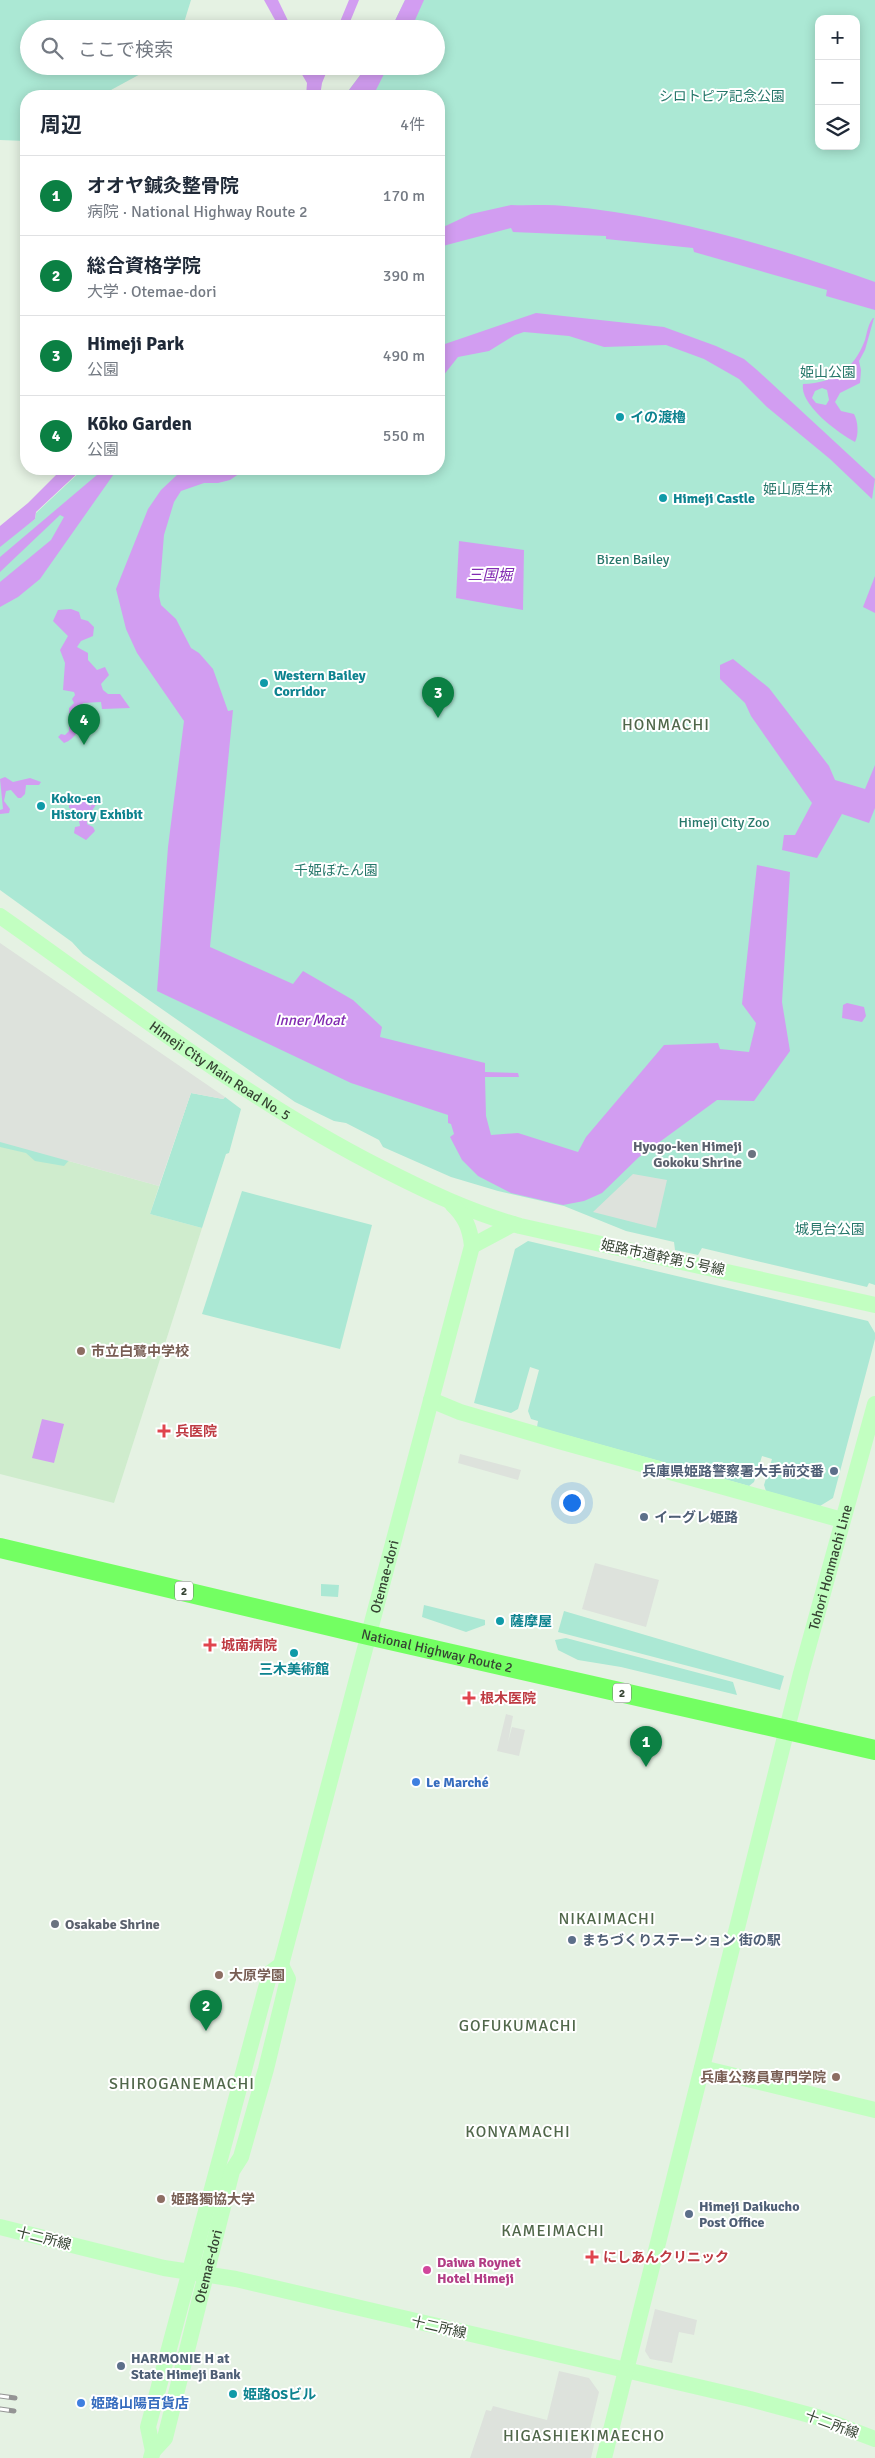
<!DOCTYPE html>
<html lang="ja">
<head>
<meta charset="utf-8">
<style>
  body { margin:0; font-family:Signika,"Noto Sans JP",sans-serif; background:#f6f6f7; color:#1f2937 }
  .controls { position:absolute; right:15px; top:15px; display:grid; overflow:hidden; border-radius:10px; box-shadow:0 2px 12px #0003 }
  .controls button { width:45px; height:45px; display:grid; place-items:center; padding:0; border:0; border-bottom:1px solid #e0e1e3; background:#fff; color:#1f2937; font:25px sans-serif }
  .you { position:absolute; left:571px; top:1502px; width:18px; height:18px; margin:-12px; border:4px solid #fff; border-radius:50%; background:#1a73e8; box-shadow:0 0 0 8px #1a73e833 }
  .badge { display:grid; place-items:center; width:32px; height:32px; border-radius:50%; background:#0b8043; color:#fff; font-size:16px; font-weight:700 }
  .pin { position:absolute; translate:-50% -41px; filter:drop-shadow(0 1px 2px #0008) }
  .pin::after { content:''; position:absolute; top:26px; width:18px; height:15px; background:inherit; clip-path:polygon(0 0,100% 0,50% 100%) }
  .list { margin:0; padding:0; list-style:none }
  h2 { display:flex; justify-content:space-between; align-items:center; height:65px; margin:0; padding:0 20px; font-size:21px }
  h2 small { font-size:16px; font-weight:400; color:#747a83 }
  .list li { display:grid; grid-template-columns:32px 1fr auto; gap:15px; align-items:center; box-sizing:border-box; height:80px; padding:0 20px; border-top:1px solid #e0e1e3 }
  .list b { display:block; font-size:19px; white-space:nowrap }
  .list p { margin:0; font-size:16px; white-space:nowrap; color:#747a83 }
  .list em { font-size:16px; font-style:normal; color:#747a83 }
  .icon { flex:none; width:28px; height:28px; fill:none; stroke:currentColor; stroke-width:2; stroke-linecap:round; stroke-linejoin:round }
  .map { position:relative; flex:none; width:875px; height:2458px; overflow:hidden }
  .search { position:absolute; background:#fff; box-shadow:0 2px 12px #0003; left:20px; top:20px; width:425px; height:55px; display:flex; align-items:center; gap:12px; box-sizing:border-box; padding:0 18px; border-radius:28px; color:#747a83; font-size:19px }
  .panel { position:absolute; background:#fff; box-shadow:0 2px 12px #0003; left:20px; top:90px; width:425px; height:385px; border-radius:20px }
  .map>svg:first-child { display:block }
  .education { fill:#cfeccd }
  .green { fill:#abe8d4; fill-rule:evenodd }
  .parking { fill:#dde2dc }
  .water { fill:#d29df1; fill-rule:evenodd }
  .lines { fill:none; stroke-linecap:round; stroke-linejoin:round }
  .secondary { stroke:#c2ffc1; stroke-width:16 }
  .highway { stroke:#73ff62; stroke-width:20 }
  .rail-casing { stroke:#949494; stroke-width:5 }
  .rail { stroke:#fff; stroke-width:3; stroke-dasharray:9; stroke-linecap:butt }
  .culture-dot { fill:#0f9aa8; stroke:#fff; stroke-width:2 }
  .worship-dot { fill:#6b7280; stroke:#fff; stroke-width:2 }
  .education-dot { fill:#8d6e63; stroke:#fff; stroke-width:2 }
  .health-dot { fill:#e0444e; stroke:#fff; stroke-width:2 }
  .service-dot { fill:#5c6f8a; stroke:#fff; stroke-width:2 }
  .shop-dot { fill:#3f7fe0; stroke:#fff; stroke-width:2 }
  .hotel-dot { fill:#d1479c; stroke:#fff; stroke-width:2 }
  .labels { text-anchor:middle; stroke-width:4; stroke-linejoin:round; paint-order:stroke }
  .shield { fill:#fff; stroke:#727c70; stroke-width:1 }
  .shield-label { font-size:12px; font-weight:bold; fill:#364433 }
  .park-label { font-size:14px; fill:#26776a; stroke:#fff }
  .culture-label { font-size:14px; font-weight:bold; fill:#0d838f; stroke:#fff; text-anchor:start }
  .street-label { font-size:14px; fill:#364433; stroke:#fff }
  .worship-label { font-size:14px; font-weight:bold; fill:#5b616d; stroke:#fff; text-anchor:end }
  .education-label { font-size:14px; font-weight:bold; fill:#785e54; stroke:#fff; text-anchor:start }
  .health-label { font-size:14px; font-weight:bold; fill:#be3a42; stroke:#fff; text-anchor:start }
  .service-label { font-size:14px; font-weight:bold; fill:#4e5e75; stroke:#fff; text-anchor:start }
  .shop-label { font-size:14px; font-weight:bold; fill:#366cbe; stroke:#fff; text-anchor:start }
  .hotel-label { font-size:14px; font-weight:bold; fill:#b23c85; stroke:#fff; text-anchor:start }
  .water-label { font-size:15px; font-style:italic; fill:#822bb2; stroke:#fff }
  .quarter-label { font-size:16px; letter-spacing:1px; fill:#50674a; stroke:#fff }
</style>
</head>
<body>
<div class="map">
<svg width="875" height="2458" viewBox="0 0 875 2458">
  <rect width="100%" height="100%" fill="#e5f2e3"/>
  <path class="education" d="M0,1142L159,1186L150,1214L202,1228L114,1503L0,1474Z"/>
  <g class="green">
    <path d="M0,0H191L182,29H29V66H155L100,96H26V141L0,140Z"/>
    <path d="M405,0H875V1285L869,1283L867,1287L702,1248L698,1255L675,1250L674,1242L626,1231L564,1206L498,1191L451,1177L383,1147L379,1140L346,1123L334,1121L295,1102L83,954L72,942L0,890V545L35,519L36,513L83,469H439V96H340L346,94L367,66H436V29H391ZM819,19H856V146H819Z"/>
    <path d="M191,1093L223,1099L225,1097L241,1109L229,1153L226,1154L202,1228L150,1214Z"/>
    <path d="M0,1134L71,1158L64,1166L35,1161L26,1153L0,1147Z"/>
    <path d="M242,1191L372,1225L340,1349L202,1314Z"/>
    <path d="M528,1241L868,1321L875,1333V1339L833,1498L820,1506L766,1491L764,1485L772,1459L762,1456L754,1482L749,1486L537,1427L538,1421L531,1419L528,1411L539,1370L530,1367L518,1409L511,1413L474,1403L515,1249Z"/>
    <path d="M321,1584L339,1585L338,1597L321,1596Z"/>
    <path d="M424,1605L485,1620V1625L466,1632L422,1617Z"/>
    <path d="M564,1611L784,1676L780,1690L558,1632Z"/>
    <path d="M566,1638L733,1682L737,1695L621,1667L578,1660L558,1650L555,1640Z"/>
  </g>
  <g class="parking">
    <path d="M0,943L225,1097L223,1099L191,1093L159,1186L0,1142Z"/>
    <path d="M633,1174L667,1180L656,1228L593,1212Z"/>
    <path d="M460,1454L521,1470L518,1480L458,1463Z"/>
    <path d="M595,1563L659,1580L646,1627L582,1609Z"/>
    <path d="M506,1714L513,1716L508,1742L512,1727L525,1730L519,1756L497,1751Z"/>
    <path d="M655,2309L697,2320L694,2335L679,2332L672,2363L650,2359L645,2351Z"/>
    <path d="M559,2371L589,2378L599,2392L588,2437L595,2440L591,2458H470L486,2410L491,2411L493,2406L547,2420Z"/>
  </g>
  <g class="water">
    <path d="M264,0H278L292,29H280Z"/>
    <path d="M349,0H359L347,29H337Z"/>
    <path d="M405,0H424L411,29H391Z"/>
    <path d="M297,66H329L322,83L320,96H306L307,83Z"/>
    <path d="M367,66H393L391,71L386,70L373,96H340L346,94Z"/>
    <path d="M511,205C529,206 547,204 565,206C668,215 777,247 875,282V310L826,296L827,290L694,252L693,248L606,239V236L513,232L511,228L439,247V229L471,214Z"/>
    <path d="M536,313L664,327L716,346L744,359L757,370L875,479L872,499L830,459L767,407L739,379L704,359L666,345L604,347L569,336L524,332L515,335L489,351L458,357L439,381V348L442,345Z"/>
    <path d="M873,318H874L865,350L859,361L861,370L860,383L840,393L835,402L841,411L854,414C858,421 859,435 855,442C838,433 799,404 803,384C835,383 854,369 865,340C867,333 868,324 873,318ZM822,388L827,390L829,400L826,405L816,403L812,398L815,391Z"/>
    <path d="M62,469H82L36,512L35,519L0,547V526L28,503Z"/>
    <path d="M104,469H134L116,471L40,579L18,597L0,607V582L51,540L64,517L60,515L0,572V557Z"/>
    <path d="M188,469H246L230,480L218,483H204L181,491L174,502L164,535L159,596L161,605L176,619L191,648L199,653L213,669L228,711L233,710L210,947L293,984L303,971L353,1000L382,1027L380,1037L485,1063V1072L518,1073L519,1077H485L486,1116L491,1135L518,1133L578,1152L586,1137L664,1045L718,1043L720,1049L749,1052L756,1023L742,1004L757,865L790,872L782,1002L790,1051L754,1101L717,1100L639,1157L602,1193L584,1201L563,1205L511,1193L478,1176L462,1160L450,1137L454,1134L451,1124L448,1123V1115L351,1083L157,991L168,847L184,721L137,653L126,629L116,589L148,509L161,490L178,474Z"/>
    <path d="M459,541L524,550L523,610L456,598Z"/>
    <path d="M875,576V613L863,607Z"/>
    <path d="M71,609L79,612L81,619L88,621L94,627L93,636L81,641L77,647L88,653V660L97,670L105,667L109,675L101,684L103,690L108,694H120L130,708L102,709L101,702L83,703L81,712L84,718C79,728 76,739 64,743L58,737L61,734L65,735L69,731V708L74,703L72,699L75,695L74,692L63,690L65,663L60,650L68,636L53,621L58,610Z"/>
    <path d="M733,659L769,688L829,766L835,780L865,789L875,765V808L869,823L842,814L817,858L782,850L784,835H795L812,803L751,716L745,703L720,679V665Z"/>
    <path d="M5,777L13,782L30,778L41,782L39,785H26L25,794L21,798H18L11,790L6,791L4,801L10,809L9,813L0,814V810L3,809L0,779Z"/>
    <path d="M77,794L91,807L90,802L92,798L97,803L88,817L87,824L93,827L95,831L86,840L74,833L75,827L80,826L78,816L79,811L69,808V798L75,800Z"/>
    <path d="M847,1003L864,1007L866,1016L862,1022L842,1018L843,1005Z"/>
    <path d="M42,1419L64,1424L54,1463L32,1458Z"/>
  </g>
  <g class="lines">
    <g class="secondary">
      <path id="s1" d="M0,916C124,1003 245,1099 381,1168C426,1191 470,1212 520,1226L875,1305"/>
      <path d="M472,1246L513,1224"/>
      <path d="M431,1400L460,1412L559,1441L842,1520"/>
      <path d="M702,2068L875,2110"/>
      <path d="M0,2227L164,2268L236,2279L750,2399L817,2417L875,2439"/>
      <path id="s2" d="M153,2451L148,2427L270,1973L281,1965L472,1246C470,1228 465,1216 452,1204"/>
      <path id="s3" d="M151,2458L153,2451L165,2438L232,2171L241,2157L266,2069L288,1979L281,1965"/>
      <path id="s4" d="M604,2458L801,1673L875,1404"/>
    </g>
    <path class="highway" id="s5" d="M0,1548L368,1635L875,1750"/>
    <defs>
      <g id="rail">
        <path d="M0,2396L15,2398"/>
        <path d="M0,2409L14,2411"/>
      </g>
    </defs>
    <use href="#rail" class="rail-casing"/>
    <use href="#rail" class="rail"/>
  </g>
  <g class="culture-dot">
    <circle cx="620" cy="417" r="5"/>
    <circle cx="663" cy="498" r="5"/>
    <circle cx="264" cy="683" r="5"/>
    <circle cx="41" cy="806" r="5"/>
    <circle cx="500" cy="1621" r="5"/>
    <circle cx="294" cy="1653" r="5"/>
    <circle cx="233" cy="2394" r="5"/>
  </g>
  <g class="worship-dot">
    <circle cx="752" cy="1154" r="5"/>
    <circle cx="55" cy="1924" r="5"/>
  </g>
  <g class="education-dot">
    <circle cx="81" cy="1351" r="5"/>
    <circle cx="219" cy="1975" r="5"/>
    <circle cx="836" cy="2077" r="5"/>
    <circle cx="161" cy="2199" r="5"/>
  </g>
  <g class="health-dot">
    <path d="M161.5 1423.5h5v5h5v5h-5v5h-5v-5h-5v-5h5z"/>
    <path d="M207.5 1637.5h5v5h5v5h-5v5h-5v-5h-5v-5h5z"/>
    <path d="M466.5 1690.5h5v5h5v5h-5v5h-5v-5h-5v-5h5z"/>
    <path d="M589.5 2249.5h5v5h5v5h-5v5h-5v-5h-5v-5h5z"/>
  </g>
  <g class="service-dot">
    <circle cx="834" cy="1471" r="5"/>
    <circle cx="644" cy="1517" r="5"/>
    <circle cx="572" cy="1940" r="5"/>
    <circle cx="689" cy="2214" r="5"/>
    <circle cx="121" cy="2366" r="5"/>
  </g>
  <g class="shop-dot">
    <circle cx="416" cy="1782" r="5"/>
    <circle cx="81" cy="2403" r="5"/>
  </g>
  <circle class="hotel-dot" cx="427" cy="2270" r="5"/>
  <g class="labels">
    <g class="shield">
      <rect x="175" y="1581.5" width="18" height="19" rx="4"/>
      <rect x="613" y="1683.5" width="18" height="19" rx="4"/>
    </g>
    <g class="shield-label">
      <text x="184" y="1595">2</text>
      <text x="622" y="1697">2</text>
    </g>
    <g class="park-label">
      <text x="722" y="101">シロトピア記念公園</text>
      <text x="828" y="377">姫山公園</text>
      <text x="798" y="494">姫山原生林</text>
      <text x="633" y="564">Bizen Bailey</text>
      <text x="724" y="827">Himeji City Zoo</text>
      <text x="336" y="875">千姫ぼたん園</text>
      <text x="830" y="1234">城見台公園</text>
    </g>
    <g class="culture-label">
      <text x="630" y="422">イの渡櫓</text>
      <text x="673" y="503">Himeji Castle</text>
      <text x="274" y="680">Western Bailey<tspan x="274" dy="16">Corridor</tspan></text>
      <text x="51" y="803">Koko-en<tspan x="51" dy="16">History Exhibit</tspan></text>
      <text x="510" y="1626">薩摩屋</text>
      <text x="294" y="1674" text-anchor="middle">三木美術館</text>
      <text x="243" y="2399">姫路OSビル</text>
    </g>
    <g class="street-label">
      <text dy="5" stroke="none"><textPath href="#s1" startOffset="269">Himeji City Main Road No. 5</textPath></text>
      <text transform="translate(663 1257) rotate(12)" y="5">姫路市道幹第５号線</text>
      <text dy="5" stroke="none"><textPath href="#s4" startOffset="919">Tohori Honmachi Line</textPath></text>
      <text dy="5" stroke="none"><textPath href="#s2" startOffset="910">Otemae-dori</textPath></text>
      <text dy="5" stroke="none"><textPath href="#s5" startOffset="449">National Highway Route 2</textPath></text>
      <text transform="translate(44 2238) rotate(14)" y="5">十二所線</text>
      <text dy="5" stroke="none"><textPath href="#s3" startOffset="202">Otemae-dori</textPath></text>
      <text transform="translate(439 2327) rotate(13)" y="5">十二所線</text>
      <text transform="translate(832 2424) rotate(20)" y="5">十二所線</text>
    </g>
    <g class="worship-label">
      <text x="742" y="1151">Hyogo-ken Himeji<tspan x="742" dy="16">Gokoku Shrine</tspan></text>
      <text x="65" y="1929" text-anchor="start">Osakabe Shrine</text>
    </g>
    <g class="education-label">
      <text x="91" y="1356">市立白鷺中学校</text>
      <text x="229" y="1980">大原学園</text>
      <text x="826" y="2082" text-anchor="end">兵庫公務員専門学院</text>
      <text x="171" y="2204">姫路獨協大学</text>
    </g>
    <g class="health-label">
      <text x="175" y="1436">兵医院</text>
      <text x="221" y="1650">城南病院</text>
      <text x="480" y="1703">根木医院</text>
      <text x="603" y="2262">にしあんクリニック</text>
    </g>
    <g class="service-label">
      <text x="824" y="1476" text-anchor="end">兵庫県姫路警察署大手前交番</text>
      <text x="654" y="1522">イーグレ姫路</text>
      <text x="582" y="1945">まちづくりステーション 街の駅</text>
      <text x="699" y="2211">Himeji Daikucho<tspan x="699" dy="16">Post Office</tspan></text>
      <text x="131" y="2363">HARMONIE H at<tspan x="131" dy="16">State Himeji Bank</tspan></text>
    </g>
    <g class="shop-label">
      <text x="426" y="1787">Le Marché</text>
      <text x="91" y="2408">姫路山陽百貨店</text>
    </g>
    <g class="hotel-label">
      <text x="437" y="2267">Daiwa Roynet<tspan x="437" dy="16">Hotel Himeji</tspan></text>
    </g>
    <g class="water-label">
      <text x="490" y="580">三国堀</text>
      <text x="310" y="1025">Inner Moat</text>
    </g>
    <g class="quarter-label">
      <text x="666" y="730">HONMACHI</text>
      <text x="607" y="1924">NIKAIMACHI</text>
      <text x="518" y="2031">GOFUKUMACHI</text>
      <text x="182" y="2089">SHIROGANEMACHI</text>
      <text x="518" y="2137">KONYAMACHI</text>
      <text x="553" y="2236">KAMEIMACHI</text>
      <text x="584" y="2441">HIGASHIEKIMAECHO</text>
    </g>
  </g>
</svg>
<div class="controls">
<button>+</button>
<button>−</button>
<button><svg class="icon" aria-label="layers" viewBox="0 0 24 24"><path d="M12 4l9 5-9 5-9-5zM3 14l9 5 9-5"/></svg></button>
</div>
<div class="you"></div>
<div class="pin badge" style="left:646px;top:1767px">1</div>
<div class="pin badge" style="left:206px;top:2031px">2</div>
<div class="pin badge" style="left:438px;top:718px">3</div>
<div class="pin badge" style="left:84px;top:745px">4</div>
<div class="search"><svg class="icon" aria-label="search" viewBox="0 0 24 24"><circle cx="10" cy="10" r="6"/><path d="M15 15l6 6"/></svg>ここで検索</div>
<section class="panel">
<h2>周辺<small>4件</small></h2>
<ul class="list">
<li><span class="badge">1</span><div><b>オオヤ鍼灸整骨院</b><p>病院 · National Highway Route 2</p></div><em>170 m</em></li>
<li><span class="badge">2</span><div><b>総合資格学院</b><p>大学 · Otemae-dori</p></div><em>390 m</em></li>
<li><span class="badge">3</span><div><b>Himeji Park</b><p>公園</p></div><em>490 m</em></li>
<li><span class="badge">4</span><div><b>Kōko Garden</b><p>公園</p></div><em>550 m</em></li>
</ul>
</section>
</div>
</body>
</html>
